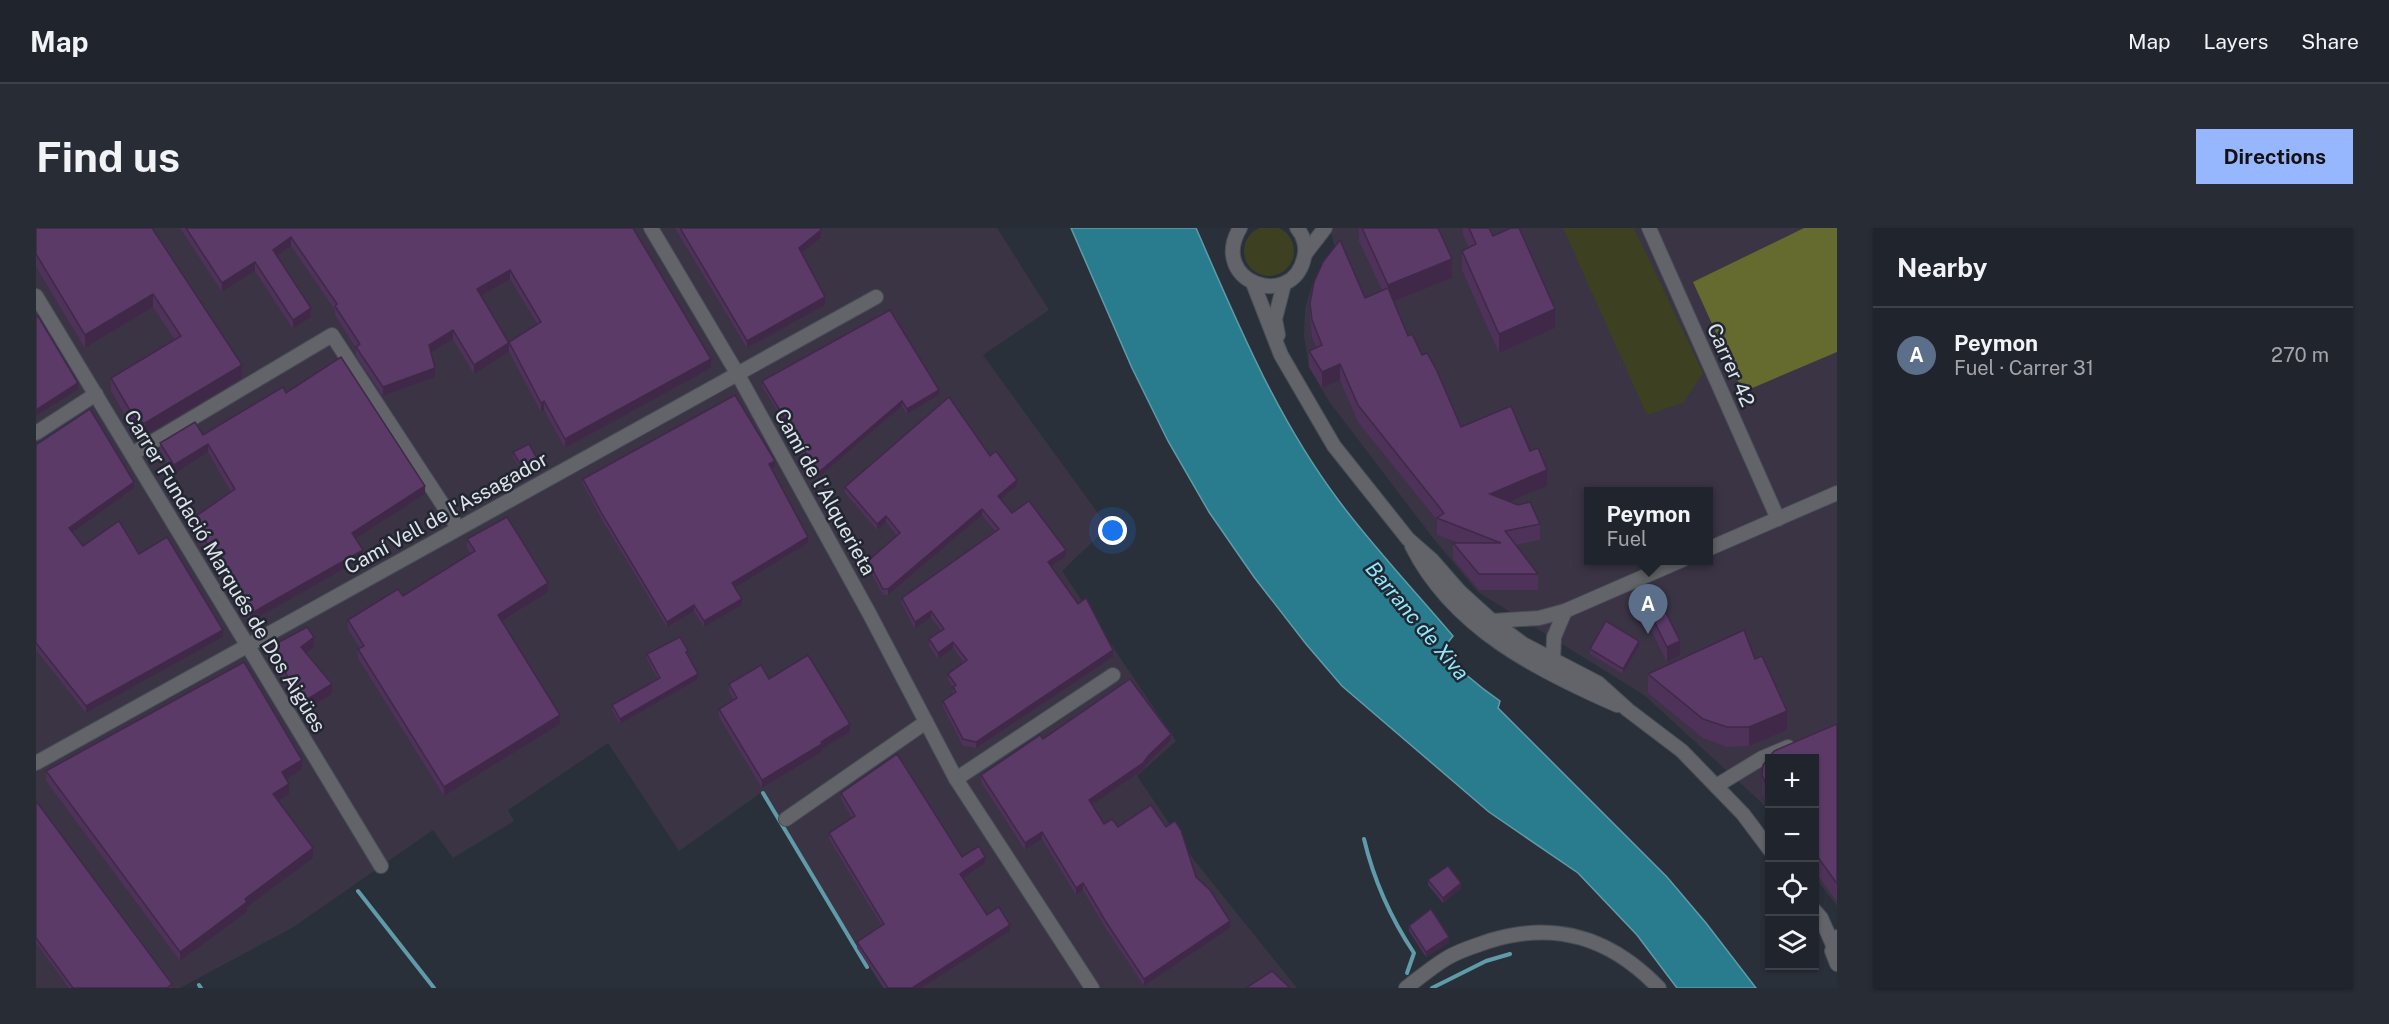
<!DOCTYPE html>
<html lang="en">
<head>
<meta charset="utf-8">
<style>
  body { margin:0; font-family:"Public Sans",sans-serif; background:#282c34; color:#f1f3f6 }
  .controls { position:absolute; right:18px; bottom:18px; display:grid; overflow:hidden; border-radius:0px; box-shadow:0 2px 4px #0004 }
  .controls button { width:54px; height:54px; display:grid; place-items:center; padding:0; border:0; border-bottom:2px solid #3d4148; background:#20242c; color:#f1f3f6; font:30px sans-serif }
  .you { position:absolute; left:1077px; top:303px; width:21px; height:21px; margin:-15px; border:4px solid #fff; border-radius:50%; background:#1a73e8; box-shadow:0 0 0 9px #1a73e833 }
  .badge { display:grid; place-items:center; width:39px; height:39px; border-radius:50%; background:#96b6fd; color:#fff; font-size:20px; font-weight:700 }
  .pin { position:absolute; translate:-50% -50px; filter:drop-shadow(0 2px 3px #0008) }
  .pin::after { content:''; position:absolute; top:32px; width:21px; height:18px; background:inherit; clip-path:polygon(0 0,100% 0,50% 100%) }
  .popup { position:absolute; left:1548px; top:259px; width:129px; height:78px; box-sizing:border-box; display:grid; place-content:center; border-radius:0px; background:#20242c; filter:drop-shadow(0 2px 4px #0005); font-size:20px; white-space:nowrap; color:#a2a4a9 }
  .popup b { font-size:22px; color:#f1f3f6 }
  .popup::after { content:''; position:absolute; left:50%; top:100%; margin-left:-12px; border:12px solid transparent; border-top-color:#20242c }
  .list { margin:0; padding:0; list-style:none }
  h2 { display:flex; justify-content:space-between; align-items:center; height:78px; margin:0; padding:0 24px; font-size:26px }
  h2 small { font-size:20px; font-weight:400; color:#a2a4a9 }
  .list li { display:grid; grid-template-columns:39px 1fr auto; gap:18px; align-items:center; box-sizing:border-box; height:96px; padding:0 24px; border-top:2px solid #3d4148 }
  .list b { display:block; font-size:22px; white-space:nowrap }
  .list p { margin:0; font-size:20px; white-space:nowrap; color:#a2a4a9 }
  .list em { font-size:20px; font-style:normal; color:#a2a4a9 }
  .icon { flex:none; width:33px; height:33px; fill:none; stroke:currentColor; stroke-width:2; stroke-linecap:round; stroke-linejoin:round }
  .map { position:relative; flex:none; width:1801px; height:760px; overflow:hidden; border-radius:0px }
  header { display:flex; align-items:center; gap:36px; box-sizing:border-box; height:84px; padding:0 30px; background:#20242c; border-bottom:2px solid #3d4148 }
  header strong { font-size:28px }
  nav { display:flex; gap:33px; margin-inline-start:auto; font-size:21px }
  .intro { display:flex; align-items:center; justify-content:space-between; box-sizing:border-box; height:144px; padding:0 36px }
  h1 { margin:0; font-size:42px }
  .button { padding:15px 27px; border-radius:0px; background:#96b6fd; color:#111; font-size:21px; font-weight:700 }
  main { display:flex; gap:36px; padding:0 36px }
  aside { flex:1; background:#20242c; border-radius:0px; box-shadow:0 2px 4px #0004 }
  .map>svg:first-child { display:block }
  .industrial { fill:#3a3445; fill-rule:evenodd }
  .green { fill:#3d4021 }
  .forest { fill:#656a2f }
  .water { fill:#287c8d; stroke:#5f9ba9; stroke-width:1.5 }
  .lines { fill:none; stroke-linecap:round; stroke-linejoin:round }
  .stream { stroke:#5f9ba9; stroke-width:4 }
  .minor-casing { stroke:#474d56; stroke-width:16 }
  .minor { stroke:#626469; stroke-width:14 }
  .wall { fill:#4e3259; fill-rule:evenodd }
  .shaded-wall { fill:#402948 }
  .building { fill:#5b3a67; stroke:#402948; stroke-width:1.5 }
  .labels { text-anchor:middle; stroke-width:5; stroke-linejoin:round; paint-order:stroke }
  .street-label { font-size:20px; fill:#dfe3ea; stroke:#212630 }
  .water-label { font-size:21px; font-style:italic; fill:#90e9fd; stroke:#212630 }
</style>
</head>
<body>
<header>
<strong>Map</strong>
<nav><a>Map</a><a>Layers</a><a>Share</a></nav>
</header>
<div class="intro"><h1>Find us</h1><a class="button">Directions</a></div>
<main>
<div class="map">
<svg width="1801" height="760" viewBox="0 0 1801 760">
  <rect width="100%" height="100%" fill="#2a303a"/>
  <g class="industrial">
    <path d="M0,0H961L1013,82L947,127L1072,299L1026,343L1140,513L1101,548L1158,632L1261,760H847L726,564L643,623L572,515L472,582L478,593L417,630L397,602L256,700L144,760H0Z"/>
    <path d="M1294,0H1801V678L1779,649L1778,530H1734L1733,586L1726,575L1608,467L1442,364L1397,310L1292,172L1273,139L1268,108L1269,81L1276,57L1286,37L1299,20ZM1552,264H1672V332H1552Z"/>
  </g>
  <g class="green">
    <circle cx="1233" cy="23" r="25"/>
    <path d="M1527,0H1598L1667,145L1647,175L1611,187Z"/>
  </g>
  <path class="forest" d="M1768,0H1801V124L1707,164L1657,54Z"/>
  <path class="water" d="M1035,0H1160C1201,94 1241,191 1303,273C1338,320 1379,363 1417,408L1406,422C1423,442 1442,458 1464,473L1462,480L1631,649L1670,695L1720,760H1641L1601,707L1542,645L1453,584L1306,458L1270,416L1218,349L1173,284L1132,213L1096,140Z"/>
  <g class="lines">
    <g class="stream">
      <path d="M727,565L831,739"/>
      <path d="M1328,611C1338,653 1354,689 1378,725L1371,745"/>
      <path d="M322,663L398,760"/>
      <path d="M163,757L165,760"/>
      <path d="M1396,760L1450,733L1474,726"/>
    </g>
    <defs>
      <g id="minor">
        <path d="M615,0L701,145L833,385L920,551L1056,760"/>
        <path d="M1204,0C1172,54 1256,83 1268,30C1271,20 1268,8 1261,0"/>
        <path d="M1613,0L1742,291"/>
        <path d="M1269,26L1289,0"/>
        <path d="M1217,55L1245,127L1298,218L1372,311L1396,332L1424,364L1456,393L1487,416L1562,455L1592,482L1646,523L1707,586L1734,622"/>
        <path d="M0,68L345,638"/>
        <path d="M1242,107L1239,91L1248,56"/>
        <path d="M0,205L60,166"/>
        <path d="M96,226L296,107L422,300"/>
        <path d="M1376,318C1417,400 1501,442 1581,477"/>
        <path d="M1672,321L1801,265"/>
        <path d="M1456,393L1503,390L1529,383L1646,332"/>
        <path d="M1517,432L1518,409L1529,383"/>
        <path d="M0,535L840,69"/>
        <path d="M920,551L1077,447"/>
        <path d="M1680,558L1726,530L1752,519"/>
        <path d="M750,591L890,494"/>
        <path d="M1778,682L1785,690L1797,717"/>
        <path d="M1801,709L1796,723L1801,736"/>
        <path d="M1370,760C1383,750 1396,739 1411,730C1424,722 1439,718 1453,713C1520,692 1575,710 1623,760"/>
      </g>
    </defs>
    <use href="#minor" class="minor-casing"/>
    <use href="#minor" class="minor"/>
  </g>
  <g class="wall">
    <path d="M0,0H116L206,150L109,208L105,207L99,204L75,163V150L139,112L117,79L49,120L0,39Z"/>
    <path d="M144,0H597L675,140L529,220L508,182L505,184L473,124L438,146L417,111L395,125L399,149L347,168L320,128V120L299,87V82L255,18L241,28L275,89L257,101L219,43L186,64ZM474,51L502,97L473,114L445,67Z"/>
    <path d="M639,0H784L785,10L766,25L789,77L711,120Z"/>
    <path d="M1323,0H1402L1416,50L1358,74L1372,108L1386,127L1425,199L1494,223L1511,258L1473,274L1504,296V312L1479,317L1502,346V362H1443L1417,331V315H1423L1401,307V292L1322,194L1304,152L1286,160L1273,139V123L1280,119L1276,109L1274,91V75L1329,70L1346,62L1323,13Z"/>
    <path d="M1427,0H1453L1457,8L1519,100L1463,125L1426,42V23L1433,20L1427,6Z"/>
    <path d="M726,153L903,167L871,186L866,178L782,250L726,158Z"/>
    <path d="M250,165L389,266L319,311L327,330L214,394L156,299V291L195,264L172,224L138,246L124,223V215L167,207Z"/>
    <path d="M0,217L98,260L36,304L47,318L103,326L187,409L50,485L0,422Z"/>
    <path d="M477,224L501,236L486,244L477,229Z"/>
    <path d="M954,228L981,258L965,272L976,285L1030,328L1015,339L1077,429L940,520L927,518L907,479V473L917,466V459L912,452V446L928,435L917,420L902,431L893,418V411L905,403L895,389L879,401L866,376V370L959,303L946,287L852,367H847L832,339V333L861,308L850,294L841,302L809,265V259Z"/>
    <path d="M739,239L735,241L772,315L698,359L706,377L668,399L658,383L631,399L566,292L547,256V251Z"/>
    <path d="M431,311L512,364L466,394L524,496L408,568L322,430V421L324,420L312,401V392L367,368L435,326L431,320Z"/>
    <path d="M1603,363L1644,427L1631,434L1603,378Z"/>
    <path d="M1603,418L1587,446L1554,426V421Z"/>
    <path d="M234,419H278L270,425L296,466L267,484L234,429Z"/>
    <path d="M611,426L652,428L662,451L584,496L576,482V477L622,451L611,431Z"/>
    <path d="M1719,431L1751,502L1713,518L1691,519L1667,510L1612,465V446Z"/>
    <path d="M733,451L814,504L786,521V524L726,560L683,489V481L698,472L693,464V456Z"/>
    <path d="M1801,496V673L1799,671L1779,643V531H1734V579L1729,572L1726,566L1727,537L1738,523Z"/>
    <path d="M1007,511L1135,512L1113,534L1107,542L1056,577L1068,596L1082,599L1160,649L1194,700L1108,758L1070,701L1047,662L1040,667L1006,611L989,622L945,554V547Z"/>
    <path d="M266,541L250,551L253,566L242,573L277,630L211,679V684L144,733L10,553V543Z"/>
    <path d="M805,565L926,629L949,635L927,650L951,687L974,703L886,760H848L821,720V714L846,698L793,611V605L816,590L805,571Z"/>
    <path d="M0,573L136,760H33L0,715Z"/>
    <path d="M1392,652L1425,660L1407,675L1392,657Z"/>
    <path d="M1373,698L1413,714L1390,729L1373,703Z"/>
  </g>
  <g class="shaded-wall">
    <path d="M785,2V10L763,27V20Z"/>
    <path d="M255,9V18L237,31V22Z"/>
    <path d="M1416,31V50L1352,76V57Z"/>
    <path d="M219,34V43L186,64V55Z"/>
    <path d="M474,42V51L441,70V61Z"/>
    <path d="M117,66V79L49,120V107Z"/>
    <path d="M789,69V77L711,120V113Z"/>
    <path d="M275,80V89L257,101V92Z"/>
    <path d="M1519,81V100L1463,125V106Z"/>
    <path d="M417,102V111L393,126V117Z"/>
    <path d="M473,115V124L438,146V137Z"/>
    <path d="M675,131V140L529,220V211Z"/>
    <path d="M1304,136V152L1286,160V144Z"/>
    <path d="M206,137V150L109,208V195Z"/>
    <path d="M399,140V149L347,168V159Z"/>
    <path d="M42,155V161L0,188V182Z"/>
    <path d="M903,162V167L871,186V181Z"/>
    <path d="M508,173V182L505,184V175Z"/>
    <path d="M866,173V178L782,250V245Z"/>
    <path d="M172,216V224L138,246V237Z"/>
    <path d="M501,231V236L486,244V239Z"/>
    <path d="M739,233V239L733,242V236Z"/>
    <path d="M1511,242V258L1454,282V266Z"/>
    <path d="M981,252V258L962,274V268Z"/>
    <path d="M98,254V260L33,307V300Z"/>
    <path d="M389,258V266L316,313V305Z"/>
    <path d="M946,281V287L852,367V361Z"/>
    <path d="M850,288V294L841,302V296Z"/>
    <path d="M772,309V315L696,361V355Z"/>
    <path d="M327,322V330L214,394V386Z"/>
    <path d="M1030,322V328L1012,341V334Z"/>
    <path d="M512,355V364L462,396V387Z"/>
    <path d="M706,371V377L668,399V393Z"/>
    <path d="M658,377V383L631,399V394Z"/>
    <path d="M895,383V389L879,401V394Z"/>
    <path d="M187,402V409L50,485V478Z"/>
    <path d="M278,409V419L265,429V419Z"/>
    <path d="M1603,413V418L1587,446V441Z"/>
    <path d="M1644,413V427L1631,434V419Z"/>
    <path d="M917,414V420L902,431V425Z"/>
    <path d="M1077,422V429L940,520V514Z"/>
    <path d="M662,446V451L584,496V491Z"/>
    <path d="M296,456V466L267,484V474Z"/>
    <path d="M1751,483V502L1713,518V499Z"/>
    <path d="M524,487V496L408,568V559Z"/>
    <path d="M814,496V504L786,521V524L726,560V552L785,514Z"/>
    <path d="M1135,506V512L1113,534L1107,542L1053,579V572L1113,527Z"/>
    <path d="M266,532V541L246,554V544Z"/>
    <path d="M253,556V566L237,576V566Z"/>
    <path d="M1006,604V611L989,622V615Z"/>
    <path d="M277,620V630L211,679V684L144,733V724L209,671Z"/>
    <path d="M949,629V635L924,652V646Z"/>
    <path d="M1047,655V662L1040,667V660Z"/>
    <path d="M1425,655V660L1407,675V670Z"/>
    <path d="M1194,693V700L1108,758V751Z"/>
    <path d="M974,697V703L886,760H876Z"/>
    <path d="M1413,709V714L1390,729V724Z"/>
  </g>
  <g class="building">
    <path d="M0,0H116L206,137L109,195L105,194L99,191L75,150L145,108L117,66L49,107L0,26Z"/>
    <path d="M150,0H597L675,131L529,211L508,173L505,175L473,114L505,94L474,42L441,61L473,115L438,137L417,102L393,117L399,140L347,159L320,119L324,116L299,78L301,76L255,9L237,22L275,80L257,92L219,34L186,55Z"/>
    <path d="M644,0H784L785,2L763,20L789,69L711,113Z"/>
    <path d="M1326,0H1402L1416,31L1352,57Z"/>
    <path d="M1433,0H1453L1457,8L1475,0H1483L1519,81L1463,106L1426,23L1440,16Z"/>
    <path d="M1304,12L1329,70L1352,60L1372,108L1376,106L1386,127L1391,125L1401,143L1425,199L1475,178L1494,223L1502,220L1511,242L1454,266L1482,277L1494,274L1504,296L1469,303L1502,346H1443L1417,315H1465L1401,290L1408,285L1322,177L1304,136L1286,144L1273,123L1286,117L1276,92L1274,75L1278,54L1287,34Z"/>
    <path d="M854,82L903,162L871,181L866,173L782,245L726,153Z"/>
    <path d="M2,88L42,155L0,182V90Z"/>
    <path d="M305,129L389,258L316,305L327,322L214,386L156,291L199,261L172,216L138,237L124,215L159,194L167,207L247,159L250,165Z"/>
    <path d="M699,167L739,233L733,236L772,309L696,355L706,371L668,393L658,377L631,394L566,286L547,251Z"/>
    <path d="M913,169L954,228L960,223L981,252L962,268L976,285L993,273L1030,322L1012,334L1042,376L1050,370L1077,422L940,514L927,511L907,473L920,464L917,459L920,457L912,446L931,432L917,414L902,425L893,411L908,401L895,383L879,394L866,370L963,301L946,281L852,361H847L832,333L864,305L850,288L841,296L809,259Z"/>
    <path d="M54,181L98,254L33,300L47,318L83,293L103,326L131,309L187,402L50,478L0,415V217Z"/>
    <path d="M493,216L501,231L486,239L477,224Z"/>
    <path d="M471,289L512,355L462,387L524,487L408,559L322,421L328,418L312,392L362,361L367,368L439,323L431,311Z"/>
    <path d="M1616,357L1644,413L1631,419L1603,363Z"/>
    <path d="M1570,393L1603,413L1587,441L1554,421Z"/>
    <path d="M271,399L278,409L265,419L296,456L267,474L234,419Z"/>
    <path d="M1708,402L1719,431L1726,428L1751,483L1713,499H1691L1667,491L1612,446Z"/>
    <path d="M644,409L652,423L650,424L662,446L584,491L576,477L624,450L611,426Z"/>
    <path d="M772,427L814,496L785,514L786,516L726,552L683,481L701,470L693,456L725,437L733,451Z"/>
    <path d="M208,434L266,532L246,544L253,556L237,566L277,620L209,671L211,674L144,724L10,543Z"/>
    <path d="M1094,451L1135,506L1113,527L1107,535L1053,572L1068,596L1076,591L1082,599L1115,577L1130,599L1139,593L1145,602L1160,649L1174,662L1194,693L1108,751L1070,694L1047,655L1040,660L1006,604L989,615L945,547L1004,507L1007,511Z"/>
    <path d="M1801,496V655L1799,653L1779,625V531H1734V561L1729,554L1726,547L1727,537L1738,523Z"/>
    <path d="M861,526L926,629L943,618L949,629L924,646L951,687L963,679L974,697L876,760H852L821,714L848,696L793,605L819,588L805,565Z"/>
    <path d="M0,573L136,756L131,760H37L0,710Z"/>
    <path d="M1412,638L1425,655L1407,670L1392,652Z"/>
    <path d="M1395,681L1413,709L1390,724L1373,698Z"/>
    <path d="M1236,743L1254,760H1210Z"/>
  </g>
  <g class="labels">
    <g class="street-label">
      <text transform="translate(1695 137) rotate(66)" y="7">Carrer 42</text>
      <text transform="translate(789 264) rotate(61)" y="7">Camí de l'Alquerieta</text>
      <text transform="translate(410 285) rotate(-29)" y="7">Camí Vell de l'Assagador</text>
      <text transform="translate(189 343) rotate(59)" y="7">Carrer Fundació Marqués de Dos Aigües</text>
    </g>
    <g class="water-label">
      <text transform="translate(1381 393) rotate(50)" y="7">Barranc de Xiva</text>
    </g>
  </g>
</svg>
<div class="controls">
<button>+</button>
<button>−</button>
<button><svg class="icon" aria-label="locate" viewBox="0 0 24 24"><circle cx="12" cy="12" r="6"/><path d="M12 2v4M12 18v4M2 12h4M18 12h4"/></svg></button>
<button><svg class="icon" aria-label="layers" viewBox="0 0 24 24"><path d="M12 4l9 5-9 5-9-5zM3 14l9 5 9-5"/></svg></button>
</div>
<div class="you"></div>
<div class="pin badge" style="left:1612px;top:406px;background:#5c6f8a">A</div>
<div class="popup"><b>Peymon</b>Fuel</div>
</div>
<aside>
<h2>Nearby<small></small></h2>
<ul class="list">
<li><span class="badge" style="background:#5c6f8a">A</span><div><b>Peymon</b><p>Fuel · Carrer 31</p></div><em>270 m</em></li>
</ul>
</aside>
</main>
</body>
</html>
